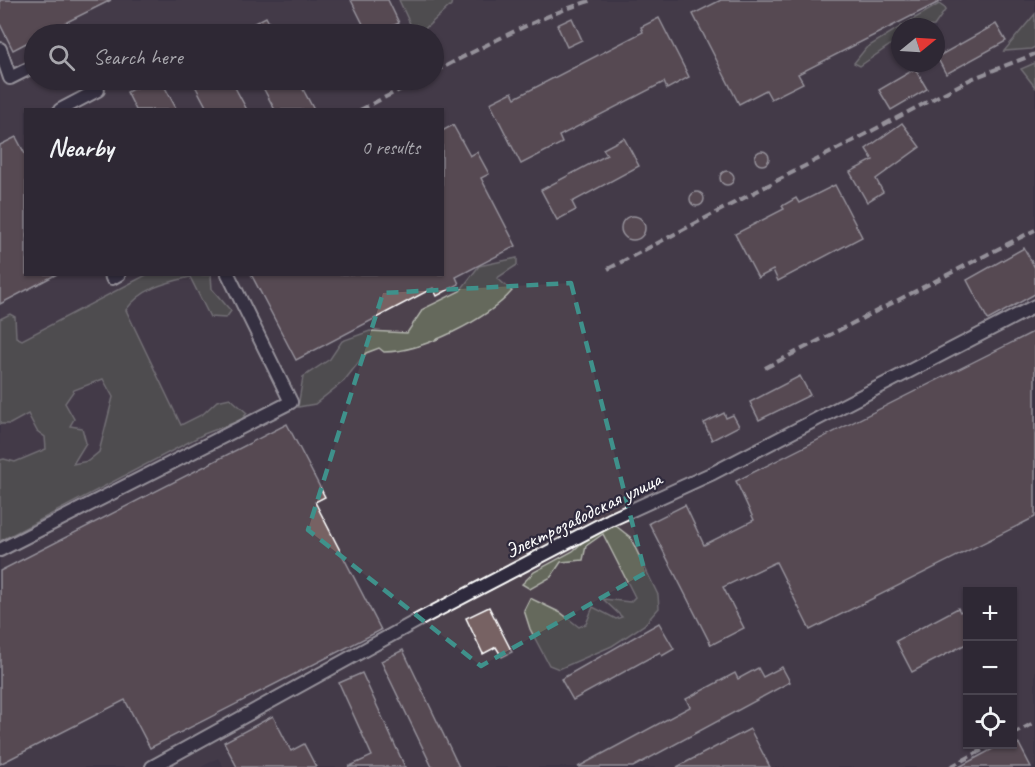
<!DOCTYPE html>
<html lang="en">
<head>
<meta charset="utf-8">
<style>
  body { margin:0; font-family:Caveat,sans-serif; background:#3a3440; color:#f1f3f6 }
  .controls { position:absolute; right:18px; bottom:18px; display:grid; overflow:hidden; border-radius:0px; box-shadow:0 2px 4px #0004 }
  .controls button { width:54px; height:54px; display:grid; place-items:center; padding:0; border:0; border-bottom:2px solid #49444f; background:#2e2834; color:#f1f3f6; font:30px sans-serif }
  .compass { position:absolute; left:891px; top:18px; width:54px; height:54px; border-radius:50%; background:#2e2834; box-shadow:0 2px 4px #0004; rotate:72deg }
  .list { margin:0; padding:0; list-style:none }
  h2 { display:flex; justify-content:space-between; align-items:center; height:78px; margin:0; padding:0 24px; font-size:26px }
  h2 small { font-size:20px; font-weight:400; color:#a7a6ac }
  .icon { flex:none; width:33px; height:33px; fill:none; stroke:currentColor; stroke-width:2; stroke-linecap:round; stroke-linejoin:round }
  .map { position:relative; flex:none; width:1035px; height:767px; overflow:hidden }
  .search { position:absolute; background:#2e2834; box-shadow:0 2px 4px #0004; left:24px; top:24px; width:420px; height:66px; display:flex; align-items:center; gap:15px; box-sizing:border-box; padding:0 21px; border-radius:33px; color:#a7a6ac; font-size:22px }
  .panel { position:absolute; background:#2e2834; box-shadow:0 2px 4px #0004; left:24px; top:108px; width:420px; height:168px; border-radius:0px }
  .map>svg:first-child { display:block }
  .built { fill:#4e424e; fill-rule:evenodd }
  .green { fill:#65695b; stroke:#b2b4ad; stroke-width:1.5; fill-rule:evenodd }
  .building { fill:#776264; stroke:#fff; stroke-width:1.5 }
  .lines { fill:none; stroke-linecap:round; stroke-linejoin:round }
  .minor-casing { stroke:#fff; stroke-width:16 }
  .minor { stroke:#2f2a3d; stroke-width:12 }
  .rail { stroke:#fff; stroke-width:4; stroke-dasharray:9 4.5; stroke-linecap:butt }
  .marked { fill:none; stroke:#3f918b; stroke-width:4.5; stroke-dasharray:12 8; stroke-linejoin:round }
  .labels { text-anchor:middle; stroke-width:4.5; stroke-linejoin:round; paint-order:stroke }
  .street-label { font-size:21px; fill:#fff; stroke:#2f2a3d }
</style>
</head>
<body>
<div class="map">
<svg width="1035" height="767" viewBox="0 0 1035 767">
  <rect width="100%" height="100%" fill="#3d3545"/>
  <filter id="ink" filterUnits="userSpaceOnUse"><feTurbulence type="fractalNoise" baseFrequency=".0167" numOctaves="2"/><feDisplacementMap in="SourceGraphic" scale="12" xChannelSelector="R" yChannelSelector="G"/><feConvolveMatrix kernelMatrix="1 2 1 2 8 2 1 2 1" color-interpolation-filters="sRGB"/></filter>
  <g filter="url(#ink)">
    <path class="built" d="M0,0H1035V767H224L218,758L201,767H0ZM900,27H936V63H900ZM34,34H434V80H34ZM26,110H442V274H26ZM968,592H1012V744H968Z"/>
    <g class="green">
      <path d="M399,0H452L451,5L419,34L412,28Z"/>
      <path d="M939,4L946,9L934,26L900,27Z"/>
      <path d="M1035,14V47L1031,49L1004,51Z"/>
      <path d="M900,27V38L860,66L854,63L866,48Z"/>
      <path d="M1035,63V87L1021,69Z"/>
      <path d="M517,258V265L497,278L512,291C488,319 422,352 384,352L379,348L366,353L344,381L315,404L298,407L303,377L330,359L342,341L370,331L407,333L423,309L460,291L479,266Z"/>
      <path d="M148,274L211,275L212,289L231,311L226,318L210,317L190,277C165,283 142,288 126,310L181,425L203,414L217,401L230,398L247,413L241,420L204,434L0,541V460L4,459L15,462L46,449L45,437L37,431L28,414L10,424H0V319L10,314L15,317L16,337L22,340ZM103,379L113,397L99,452L88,461L73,464L86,443L82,428L70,426L74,419L65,403L74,390Z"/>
      <path d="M616,526L630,537L658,595L659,608L644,625L612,646L559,669L549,665L530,629L524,610L530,598L561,613L579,627L586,624L593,607L616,619L622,617L603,599L630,602L635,597L603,534L586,546L583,560L561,562L551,577L530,589L522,584L534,572L573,551L595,531Z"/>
    </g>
    <g class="building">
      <path d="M0,0H111L43,34H34V39L13,50L0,24Z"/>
      <path d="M351,0H388L399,23L375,34H368Z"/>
      <path d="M721,0H943L798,74L803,83L771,99L766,90L739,104L693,14Z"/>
      <path d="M266,17L275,34H233Z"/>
      <path d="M572,18L582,40L567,47L557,25Z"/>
      <path d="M659,18L689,77L667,89L664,82L559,136L562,143L521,164L490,103L512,92L515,98L643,32L641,27Z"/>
      <path d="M996,24L1006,41L946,74L937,57Z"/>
      <path d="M915,69L927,89L891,110L879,90Z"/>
      <path d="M151,80H161L177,110H136L127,92Z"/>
      <path d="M192,80H231L247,110H208Z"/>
      <path d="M259,80H298L314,110H275Z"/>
      <path d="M902,123L920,147L876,179L883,192L867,202L850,172L873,160L866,149Z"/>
      <path d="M453,125L470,156L477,152L489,174L481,178L516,246L456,277L459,284L437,296L433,288L296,360L251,274H442V131Z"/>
      <path d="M16,137L26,156V274H57L0,304V145Z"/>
      <path d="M624,138L639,166L572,202L576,210L557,220L541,190L607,155L603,149Z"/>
      <circle cx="762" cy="158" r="7"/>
      <circle cx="727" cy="178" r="7"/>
      <path d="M835,185L862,237L778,281L773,270L758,278L735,234L784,209L782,206L796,198L799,203Z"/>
      <circle cx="697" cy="199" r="7"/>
      <circle cx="633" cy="228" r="12"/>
      <path d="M1024,248L1035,268V294L988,320L967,280Z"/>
      <path d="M1035,331V517L810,630L776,562L723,587L744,628L711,645L649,523L685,505L704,545L754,520L736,481Z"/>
      <path d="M800,376L810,395L759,420L750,402Z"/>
      <path d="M724,413L726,418L733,415L739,426L712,440L704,423Z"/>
      <path d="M287,424L325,497L315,502L381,630L150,748L125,700L0,764V571Z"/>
      <path d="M489,607L512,652L502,657L496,647L483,654L466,618Z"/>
      <path d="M968,607V643L912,672L896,641L958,608L960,612Z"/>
      <path d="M659,623L674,649L662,656L660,652L573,700L561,679Z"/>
      <path d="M403,650L459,767H432L381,661Z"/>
      <path d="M782,667L790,682L633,767H578L690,707L686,699L735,673L738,679L758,668L763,677Z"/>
      <path d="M362,673L405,767H348L372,756L339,683Z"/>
      <path d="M273,716L291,751L304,744L316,767H237L224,742Z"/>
      <path d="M750,729L770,767H677Z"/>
      <path d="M1002,744H1019L1031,767H959Z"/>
    </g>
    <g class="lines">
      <defs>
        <g id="minor">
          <path d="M0,49L10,78L34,66"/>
          <path d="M60,110L98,90L93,80"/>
          <path d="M111,274L112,278L119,274"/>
          <path d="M0,550L291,402L228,274"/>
          <path d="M152,767L424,617L610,520L713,473L1035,306"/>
        </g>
      </defs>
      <use href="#minor" class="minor-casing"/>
      <use href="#minor" class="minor"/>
      <g class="rail">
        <path d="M434,72C485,46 537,17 593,0"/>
        <path d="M360,110L419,80"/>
        <path d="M608,269L971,79L1035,54"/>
        <path d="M765,368L1035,230"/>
        <path d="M1012,735L1035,722"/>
        <path d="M950,767L994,744"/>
      </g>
    </g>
  </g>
  <path d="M0 0H1035V767H0ZM571,283L645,573L481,666L308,530L383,293Z" fill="#3d3545" fill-opacity=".55" fill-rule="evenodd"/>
  <path class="marked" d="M571,283L645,573L481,666L308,530L383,293Z"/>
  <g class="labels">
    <g class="street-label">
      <text transform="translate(583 515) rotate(-26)" y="7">Электрозаводская улица</text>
    </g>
  </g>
</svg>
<div class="controls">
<button>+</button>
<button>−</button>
<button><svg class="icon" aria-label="locate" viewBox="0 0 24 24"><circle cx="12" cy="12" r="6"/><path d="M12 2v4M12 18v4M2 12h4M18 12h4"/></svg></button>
</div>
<svg class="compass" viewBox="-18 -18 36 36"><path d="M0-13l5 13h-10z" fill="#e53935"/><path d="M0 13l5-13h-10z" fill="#a7a6ac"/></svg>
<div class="search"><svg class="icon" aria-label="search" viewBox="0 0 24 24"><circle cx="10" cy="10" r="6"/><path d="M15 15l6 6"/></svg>Search here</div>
<section class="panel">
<h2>Nearby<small>0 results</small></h2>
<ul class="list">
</ul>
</section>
</div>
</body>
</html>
